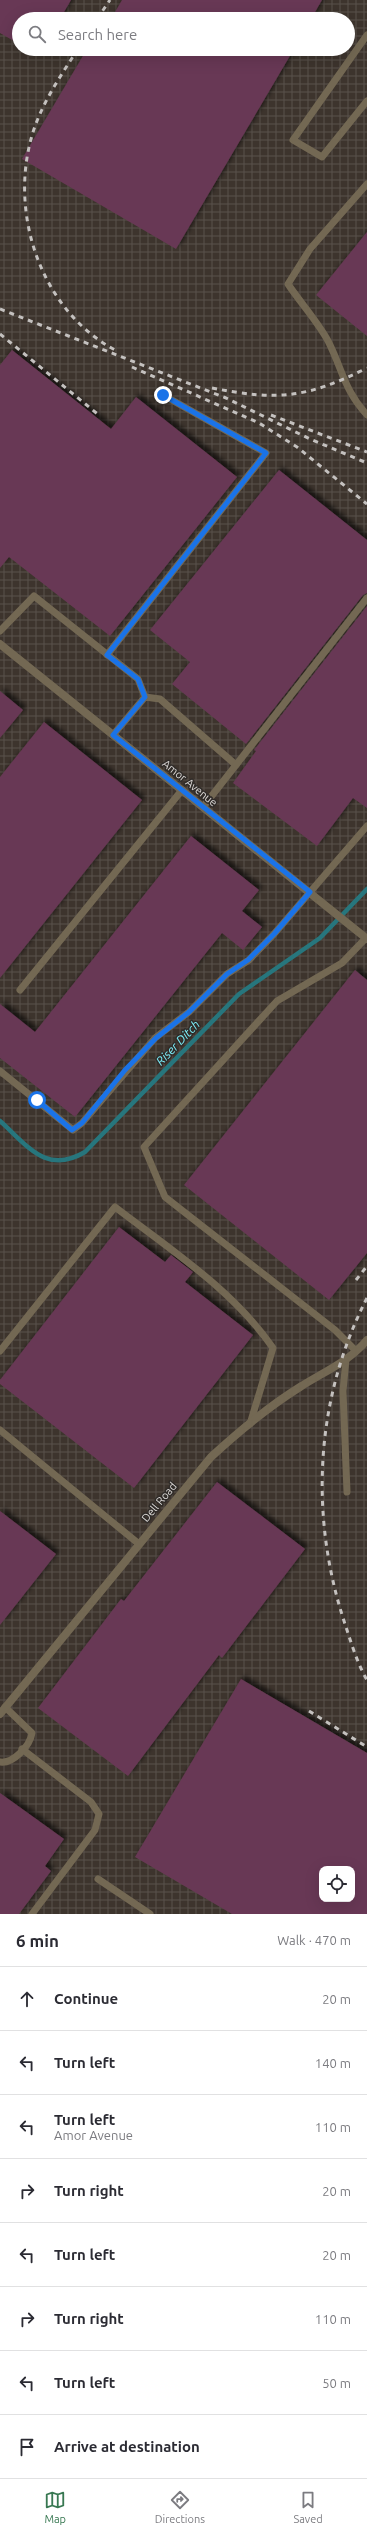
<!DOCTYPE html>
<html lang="en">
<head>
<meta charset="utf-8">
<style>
  body { margin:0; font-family:Ubuntu,sans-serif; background:#f7f7f7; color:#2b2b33 }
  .controls { position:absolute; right:12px; bottom:12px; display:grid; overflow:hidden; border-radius:8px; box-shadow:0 4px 16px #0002 }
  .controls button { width:36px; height:36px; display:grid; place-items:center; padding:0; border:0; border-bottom:1px solid #e1e1e2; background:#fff; color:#2b2b33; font:20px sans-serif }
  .stop { position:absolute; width:12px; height:12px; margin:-9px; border:3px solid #1a73e8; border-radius:50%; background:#fff }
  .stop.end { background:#1a73e8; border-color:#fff; box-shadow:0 1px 4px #0008 }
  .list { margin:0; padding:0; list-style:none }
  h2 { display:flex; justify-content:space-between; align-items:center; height:52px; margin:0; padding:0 16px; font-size:17px }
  h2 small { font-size:13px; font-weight:400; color:#7c7c81 }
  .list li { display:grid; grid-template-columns:26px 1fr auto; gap:12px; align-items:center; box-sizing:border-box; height:64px; padding:0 16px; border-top:1px solid #e1e1e2 }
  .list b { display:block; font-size:15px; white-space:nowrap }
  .list p { margin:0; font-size:13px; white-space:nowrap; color:#7c7c81 }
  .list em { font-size:13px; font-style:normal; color:#7c7c81 }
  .icon { flex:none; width:22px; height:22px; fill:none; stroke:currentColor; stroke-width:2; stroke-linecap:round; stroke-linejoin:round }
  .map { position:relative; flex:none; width:367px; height:1914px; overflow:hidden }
  .search { position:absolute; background:#fff; box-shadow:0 4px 16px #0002; left:12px; right:12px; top:12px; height:44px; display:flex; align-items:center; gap:10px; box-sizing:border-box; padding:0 14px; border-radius:22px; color:#7c7c81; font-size:15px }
  .sheet { height:564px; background:#fff }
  nav { display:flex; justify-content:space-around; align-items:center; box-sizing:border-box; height:56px; border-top:1px solid #e1e1e2; background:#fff; font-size:11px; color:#7c7c81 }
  nav a { display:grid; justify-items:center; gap:2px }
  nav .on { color:#387852 }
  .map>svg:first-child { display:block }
  .industrial { fill:url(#industrial-grid); fill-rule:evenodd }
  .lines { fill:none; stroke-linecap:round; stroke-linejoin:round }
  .stream { stroke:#27767d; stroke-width:4.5 }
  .building { fill:#673954; fill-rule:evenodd; filter:url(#shadow) }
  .service { stroke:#736853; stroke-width:7 }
  .minor { stroke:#736853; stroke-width:8 }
  .rail { stroke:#c4c1bf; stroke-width:3; stroke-dasharray:5 5; stroke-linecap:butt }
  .route { stroke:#1a73e8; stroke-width:5 }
  .labels { text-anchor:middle; stroke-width:3; stroke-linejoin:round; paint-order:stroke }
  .street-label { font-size:11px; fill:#dddad8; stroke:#302c29 }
  .water-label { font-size:12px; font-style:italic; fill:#7ceffa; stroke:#302c29 }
</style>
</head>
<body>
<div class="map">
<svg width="367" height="1914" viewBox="0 0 367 1914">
  <defs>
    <pattern id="industrial-grid" width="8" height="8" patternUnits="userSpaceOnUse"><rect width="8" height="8" fill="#3d342d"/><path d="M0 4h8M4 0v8" fill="none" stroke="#59514b"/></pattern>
    <filter id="shadow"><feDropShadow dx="3.5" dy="-3.5" stdDeviation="2" flood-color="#0009"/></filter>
  </defs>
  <rect width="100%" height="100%" fill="#302c29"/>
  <path class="industrial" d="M0,0H367V1914H0ZM19,19H348V49H19ZM322,1869H352V1899H322Z"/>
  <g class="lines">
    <path class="stream" d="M0,1121C28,1146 46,1175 85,1152L239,994L320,938L367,889"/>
  </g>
  <g class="building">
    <path d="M0,0H71L60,19H19V44L0,33Z"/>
    <path d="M122,0H322L311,19H111Z"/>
    <path d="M87,49H294L176,249L22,159Z"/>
    <path d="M367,232V336L316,295Z"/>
    <path d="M12,350L111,429L136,397L237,477L110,636L9,557L0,568V365Z"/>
    <path d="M279,470L367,540V593L363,595L246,744L172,684L190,662L150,630Z"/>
    <path d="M367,606V808L353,798L317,846L233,783L256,751L254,750Z"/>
    <path d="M0,691L23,710L0,738Z"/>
    <path d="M44,722L142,800L0,978V777Z"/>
    <path d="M191,836L259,890L242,911L262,927L243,950L222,933L75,1117L0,1058V1004L35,1032Z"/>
    <path d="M355,970L367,980V1253L329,1300L184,1185Z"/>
    <path d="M119,1227L165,1262L171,1255L193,1272L185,1282L253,1335L134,1488L0,1384V1380Z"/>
    <path d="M217,1482L305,1549L222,1658L219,1655L128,1776L38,1708L121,1599L124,1601Z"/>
    <path d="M0,1511L56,1554L0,1625Z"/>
    <path d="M241,1679L367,1753V1914H232L135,1857ZM322,1869H352V1899H322Z"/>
    <path d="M0,1793L64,1839L45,1866L51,1871L19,1914H0Z"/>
  </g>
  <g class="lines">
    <g class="service">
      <path d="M367,35L293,140L322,157L367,101"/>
      <path d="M367,184L310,249L288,284C299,301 323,328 330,345C343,372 345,391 367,415"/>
      <path d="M0,631L34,596L138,679L145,697"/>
      <path d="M107,655L266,453L163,395"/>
      <path d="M113,735L145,697L160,699L236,765"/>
      <path d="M203,807L367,598"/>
      <path d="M20,990L182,790"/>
      <path d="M0,1071L73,1130L82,1123L155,1038L189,1012L227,974L249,960L274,934L367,826"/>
      <path d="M0,1351L115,1207C171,1250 233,1290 273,1348L250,1424"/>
      <path d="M356,1351L335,1330L165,1197L144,1147L277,1001L342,963L366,938"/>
      <path d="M346,1359L343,1391L347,1492"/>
      <path d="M0,1430L139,1544"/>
      <path d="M22,1749L91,1802L99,1814L95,1830L32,1914"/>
      <path d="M0,1762C13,1764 30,1746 32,1733L5,1707"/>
      <path d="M98,1879L150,1914"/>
    </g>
    <g class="minor">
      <path d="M0,644L367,939"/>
      <path d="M0,1714L211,1457C238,1432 268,1407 300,1387C323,1372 349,1362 367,1340"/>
    </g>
    <g class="rail">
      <path d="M97,19L110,0"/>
      <path d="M78,49C59,78 38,109 30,143C11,220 43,311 115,350"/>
      <path d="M0,309L226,398L310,439L367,463"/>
      <path d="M0,334L100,416"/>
      <path d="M132,367L259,423L297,447L367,504"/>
      <path d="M212,388C278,401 307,398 367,368"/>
      <path d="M271,415L367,452"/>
      <path d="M356,1280L367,1266"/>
      <path d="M367,1298C315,1399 309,1516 345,1624C351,1642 357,1663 367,1680"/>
      <path d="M309,1711L367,1747"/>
    </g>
  </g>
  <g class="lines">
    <path class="route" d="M37,1100L72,1130L82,1123L125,1070L156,1038L189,1012L227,974L248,960L274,934L310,892L113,735L145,697L138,679L107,655L266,453L163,395"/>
  </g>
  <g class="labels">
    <g class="street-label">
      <text transform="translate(190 783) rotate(39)" y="4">Amor Avenue</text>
      <text transform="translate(159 1502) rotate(-50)" y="4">Dell Road</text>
    </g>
    <g class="water-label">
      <text transform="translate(178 1043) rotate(-46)" y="4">Riser Ditch</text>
    </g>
  </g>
</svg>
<div class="controls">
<button><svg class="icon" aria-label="locate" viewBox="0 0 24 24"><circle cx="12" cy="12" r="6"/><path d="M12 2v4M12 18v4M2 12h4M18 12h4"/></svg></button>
</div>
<div class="stop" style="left:37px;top:1100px"></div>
<div class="stop end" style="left:163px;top:395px"></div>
<div class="search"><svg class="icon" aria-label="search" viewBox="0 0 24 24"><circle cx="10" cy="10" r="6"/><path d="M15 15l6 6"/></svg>Search here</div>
</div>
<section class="sheet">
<h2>6 min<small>Walk · 470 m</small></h2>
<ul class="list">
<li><svg class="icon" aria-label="ahead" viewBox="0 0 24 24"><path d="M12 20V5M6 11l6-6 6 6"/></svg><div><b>Continue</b></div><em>20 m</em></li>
<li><svg class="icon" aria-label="left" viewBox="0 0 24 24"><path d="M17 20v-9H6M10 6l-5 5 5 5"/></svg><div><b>Turn left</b></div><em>140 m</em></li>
<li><svg class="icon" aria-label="left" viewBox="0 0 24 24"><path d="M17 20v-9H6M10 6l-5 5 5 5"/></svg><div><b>Turn left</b><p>Amor Avenue</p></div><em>110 m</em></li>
<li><svg class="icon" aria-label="right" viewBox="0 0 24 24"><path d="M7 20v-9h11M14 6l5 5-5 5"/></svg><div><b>Turn right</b></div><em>20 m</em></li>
<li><svg class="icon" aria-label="left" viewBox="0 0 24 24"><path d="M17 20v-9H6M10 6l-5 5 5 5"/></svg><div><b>Turn left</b></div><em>20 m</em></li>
<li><svg class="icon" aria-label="right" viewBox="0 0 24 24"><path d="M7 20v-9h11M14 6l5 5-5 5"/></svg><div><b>Turn right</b></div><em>110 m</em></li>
<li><svg class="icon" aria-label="left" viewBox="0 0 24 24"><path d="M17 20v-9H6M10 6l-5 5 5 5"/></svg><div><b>Turn left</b></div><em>50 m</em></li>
<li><svg class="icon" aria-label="arrive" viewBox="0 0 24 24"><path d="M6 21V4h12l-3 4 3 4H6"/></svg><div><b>Arrive at destination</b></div></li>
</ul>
</section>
<nav>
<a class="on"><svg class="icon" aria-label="map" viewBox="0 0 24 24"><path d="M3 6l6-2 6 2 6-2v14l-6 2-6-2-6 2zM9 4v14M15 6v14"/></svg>Map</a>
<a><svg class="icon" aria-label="directions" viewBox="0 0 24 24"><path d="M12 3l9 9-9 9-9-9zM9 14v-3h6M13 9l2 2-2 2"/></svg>Directions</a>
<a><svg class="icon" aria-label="saved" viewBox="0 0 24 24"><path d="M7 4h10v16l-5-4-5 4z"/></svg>Saved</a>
</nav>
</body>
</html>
